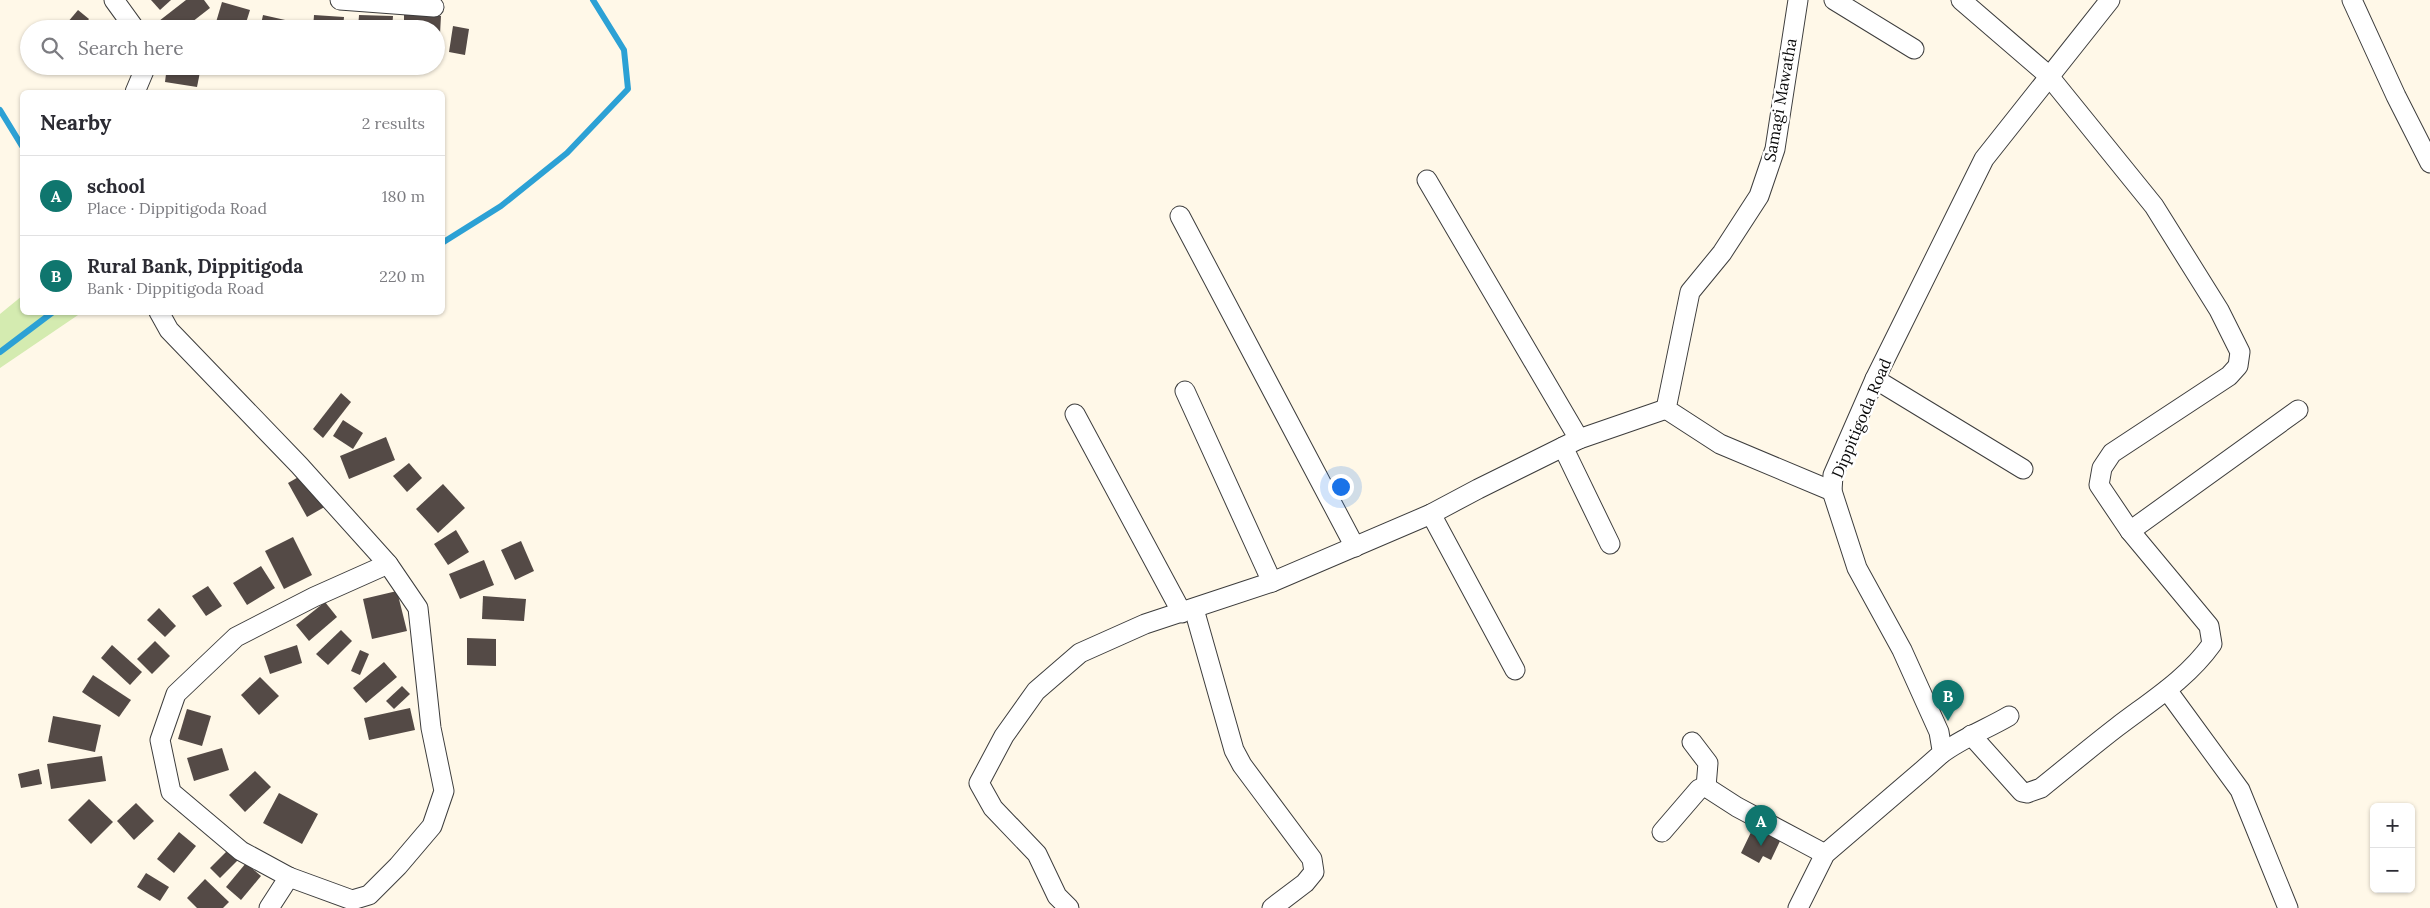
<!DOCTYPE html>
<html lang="en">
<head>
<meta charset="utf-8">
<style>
  body { margin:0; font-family:Lora,serif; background:#f7f7f7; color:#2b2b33 }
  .controls { position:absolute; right:15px; bottom:15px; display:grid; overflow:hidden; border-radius:8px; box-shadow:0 1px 4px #0004 }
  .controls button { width:45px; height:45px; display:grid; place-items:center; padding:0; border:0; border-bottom:1px solid #e1e1e2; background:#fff; color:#2b2b33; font:25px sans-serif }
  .you { position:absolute; left:1340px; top:486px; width:18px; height:18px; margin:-12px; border:4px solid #fff; border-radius:50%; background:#1a73e8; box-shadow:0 0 0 8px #1a73e833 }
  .badge { display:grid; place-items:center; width:32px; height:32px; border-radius:50%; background:#0f766e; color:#fff; font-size:16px; font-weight:700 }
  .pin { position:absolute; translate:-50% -41px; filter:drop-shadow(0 1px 2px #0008) }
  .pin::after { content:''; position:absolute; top:26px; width:18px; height:15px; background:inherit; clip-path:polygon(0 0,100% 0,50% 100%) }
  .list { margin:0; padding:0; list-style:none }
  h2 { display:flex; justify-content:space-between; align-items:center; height:65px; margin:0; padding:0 20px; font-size:21px }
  h2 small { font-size:16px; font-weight:400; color:#7c7c81 }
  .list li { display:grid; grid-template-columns:32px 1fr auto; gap:15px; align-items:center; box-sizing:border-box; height:80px; padding:0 20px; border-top:1px solid #e1e1e2 }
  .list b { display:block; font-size:19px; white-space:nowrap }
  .list p { margin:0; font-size:16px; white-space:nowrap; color:#7c7c81 }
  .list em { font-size:16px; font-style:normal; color:#7c7c81 }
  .icon { flex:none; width:28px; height:28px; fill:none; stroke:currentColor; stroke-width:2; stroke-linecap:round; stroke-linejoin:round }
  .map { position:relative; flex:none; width:2430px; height:908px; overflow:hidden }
  .search { position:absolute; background:#fff; box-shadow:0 1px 4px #0004; left:20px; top:20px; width:425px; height:55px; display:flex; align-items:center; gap:12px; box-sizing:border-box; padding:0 18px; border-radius:28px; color:#7c7c81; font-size:19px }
  .panel { position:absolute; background:#fff; box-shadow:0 1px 4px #0004; left:20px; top:90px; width:425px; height:225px; border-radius:8px }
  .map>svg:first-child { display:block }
  .green { fill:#d4ebb0 }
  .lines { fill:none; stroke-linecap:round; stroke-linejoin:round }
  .stream { stroke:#2ca1d5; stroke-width:6 }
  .building { fill:#544a46 }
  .minor-casing { stroke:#3d3d3d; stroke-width:21 }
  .minor { stroke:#fff; stroke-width:19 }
  .labels { text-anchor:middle; stroke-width:5; stroke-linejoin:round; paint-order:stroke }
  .street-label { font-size:16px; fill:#0a0a0a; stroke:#fff }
</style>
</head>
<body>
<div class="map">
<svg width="2430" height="908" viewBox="0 0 2430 908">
  <rect width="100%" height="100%" fill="#fff8e8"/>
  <path class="green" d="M22,296V312L81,313L0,368V314Z"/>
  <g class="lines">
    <g class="stream">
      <path d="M0,110L22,146"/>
      <path d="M442,243L501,206L567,153L628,89L624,50L593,0"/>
      <path d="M0,352L53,312"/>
    </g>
  </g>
  <g class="building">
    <path d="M151,0H171L160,10Z"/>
    <path d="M186,0H204L210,8L183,29H165L159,21Z"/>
    <path d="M222,2L250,10L244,29H214Z"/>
    <path d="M78,10L89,19L81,29H62Z"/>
    <path d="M404,14L441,16L439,52H436V29H404Z"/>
    <path d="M263,15L303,24L302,29H260Z"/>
    <path d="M314,15L344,17L343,29H313Z"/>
    <path d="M359,15L393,16L392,29H358Z"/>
    <path d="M453,26L469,29L465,55L449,52Z"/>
    <path d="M167,66L201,67L197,87L165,82Z"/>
    <path d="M341,393L351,402L323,438L313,429Z"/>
    <path d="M343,420L363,433L353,449L333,436Z"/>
    <path d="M386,437L395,460L349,479L340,456Z"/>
    <path d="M409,463L422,478L407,492L393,476Z"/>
    <path d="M309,471L328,505L307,517L288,483Z"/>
    <path d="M443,484L465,508L438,533L416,509Z"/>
    <path d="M456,530L469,552L448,565L434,544Z"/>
    <path d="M293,537L312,575L284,589L265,551Z"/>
    <path d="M521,541L534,571L515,580L501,550Z"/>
    <path d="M484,560L494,585L460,599L449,574Z"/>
    <path d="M261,566L275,588L247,605L233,583Z"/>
    <path d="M208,586L222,606L206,616L192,596Z"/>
    <path d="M397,591L407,631L372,639L363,599Z"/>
    <path d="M483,596L526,599L524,621L482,619Z"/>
    <path d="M325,602L337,617L309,641L296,625Z"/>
    <path d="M159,608L176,626L165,637L147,620Z"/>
    <path d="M341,630L352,641L328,665L316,654Z"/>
    <path d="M467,638L496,639V666L467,665Z"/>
    <path d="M155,641L170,656L152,674L137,659Z"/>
    <path d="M112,645L142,672L130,685L101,658Z"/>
    <path d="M297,645L302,663L270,674L264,656Z"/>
    <path d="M360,650L369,654L360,675L351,671Z"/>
    <path d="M384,662L397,677L366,703L353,688Z"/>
    <path d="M93,675L131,700L119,717L82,692Z"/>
    <path d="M260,677L279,696L259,715L241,695Z"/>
    <path d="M402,686L410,694L394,709L386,701Z"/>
    <path d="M410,708L415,730L369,740L364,718Z"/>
    <path d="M187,709L211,716L202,746L178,739Z"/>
    <path d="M53,716L101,725L95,752L48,742Z"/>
    <path d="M222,748L229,770L194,781L187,758Z"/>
    <path d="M102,756L106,781L51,789L47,764Z"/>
    <path d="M39,769L42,784L21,788L18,774Z"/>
    <path d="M255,771L271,787L245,812L229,795Z"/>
    <path d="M279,793L318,814L302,844L263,823Z"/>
    <path d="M89,799L113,822L91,844L68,820Z"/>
    <path d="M136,803L154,821L134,840L117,821Z"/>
    <path d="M1754,826L1781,839L1771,860L1763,856L1759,863L1741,853Z"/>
    <path d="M179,832L196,846L174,873L157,859Z"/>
    <path d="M230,848L240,858L220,878L210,868Z"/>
    <path d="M246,863L261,876L241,900L226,887Z"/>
    <path d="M146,873L169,887L160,901L137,887Z"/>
    <path d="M205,879L229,902L223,908H197L187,898Z"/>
  </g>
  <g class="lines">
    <defs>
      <g id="minor">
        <path d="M114,0L135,29"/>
        <path d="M340,0L434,7"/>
        <path d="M1798,0L1775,149L1759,196L1722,253L1690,292L1666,409L1720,444L1832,491"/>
        <path d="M1834,0L1914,49"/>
        <path d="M1961,0L2048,75L2154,206L2219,310L2240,352L2238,366L2229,376L2112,453L2102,468L2099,485L2130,531L2209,626L2212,644C2187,679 2151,701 2117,727C2091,747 2066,768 2041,788L2027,793L2022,792L1971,735"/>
        <path d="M2352,0L2396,96L2430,163"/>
        <path d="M135,92L146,66"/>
        <path d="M1427,180L1579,439"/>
        <path d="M1180,216L1355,547"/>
        <path d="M159,312L169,330L299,465L388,564L418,608L431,728L444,791L432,826L398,866L369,895L352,900L289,877L269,908"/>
        <path d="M1875,379L2023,469"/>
        <path d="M1185,391L1272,582"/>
        <path d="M1075,414L1182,613"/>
        <path d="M1563,447L1610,544"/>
        <path d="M1431,514L1515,670"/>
        <path d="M2130,531L2298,410"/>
        <path d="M1194,609L1234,750L1242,765L1312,859L1314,872L1305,883L1272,908"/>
        <path d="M2167,690L2240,790L2288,908"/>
        <path d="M1692,742L1708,763L1706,787"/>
        <path d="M1941,754C1962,738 1987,729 2009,716"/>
        <path d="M1662,832L1699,789L1706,787L1737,807L1825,854"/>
        <path d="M289,877L241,851L171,792L160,740L176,694L236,637L314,597L388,564"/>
        <path d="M1069,908L1057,896L1037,854L993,808L979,783L1004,736L1036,691L1080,653L1145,624L1272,582L1431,514L1478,489L1579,439L1666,409"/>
        <path d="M1798,908L1825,854L1923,770L1941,754L1942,750L1939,732L1902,650L1857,568L1832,491L1833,475L1875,379L1984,159L2110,0"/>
      </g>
    </defs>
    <use href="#minor" class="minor-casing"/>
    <use href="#minor" class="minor"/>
  </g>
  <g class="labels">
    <g class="street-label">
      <text transform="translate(1780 100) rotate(-80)" y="6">Samagi Mawatha</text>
      <text transform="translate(1861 418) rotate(-67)" y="6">Dippitigoda Road</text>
    </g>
  </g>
</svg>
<div class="controls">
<button>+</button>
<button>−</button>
</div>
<div class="you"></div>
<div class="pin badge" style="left:1761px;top:846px">A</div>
<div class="pin badge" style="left:1948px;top:721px">B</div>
<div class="search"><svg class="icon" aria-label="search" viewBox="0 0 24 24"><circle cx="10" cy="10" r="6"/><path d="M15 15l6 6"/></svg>Search here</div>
<section class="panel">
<h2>Nearby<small>2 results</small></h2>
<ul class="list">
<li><span class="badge">A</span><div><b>school</b><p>Place · Dippitigoda Road</p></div><em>180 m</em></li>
<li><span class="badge">B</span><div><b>Rural Bank, Dippitigoda</b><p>Bank · Dippitigoda Road</p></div><em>220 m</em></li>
</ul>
</section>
</div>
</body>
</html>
